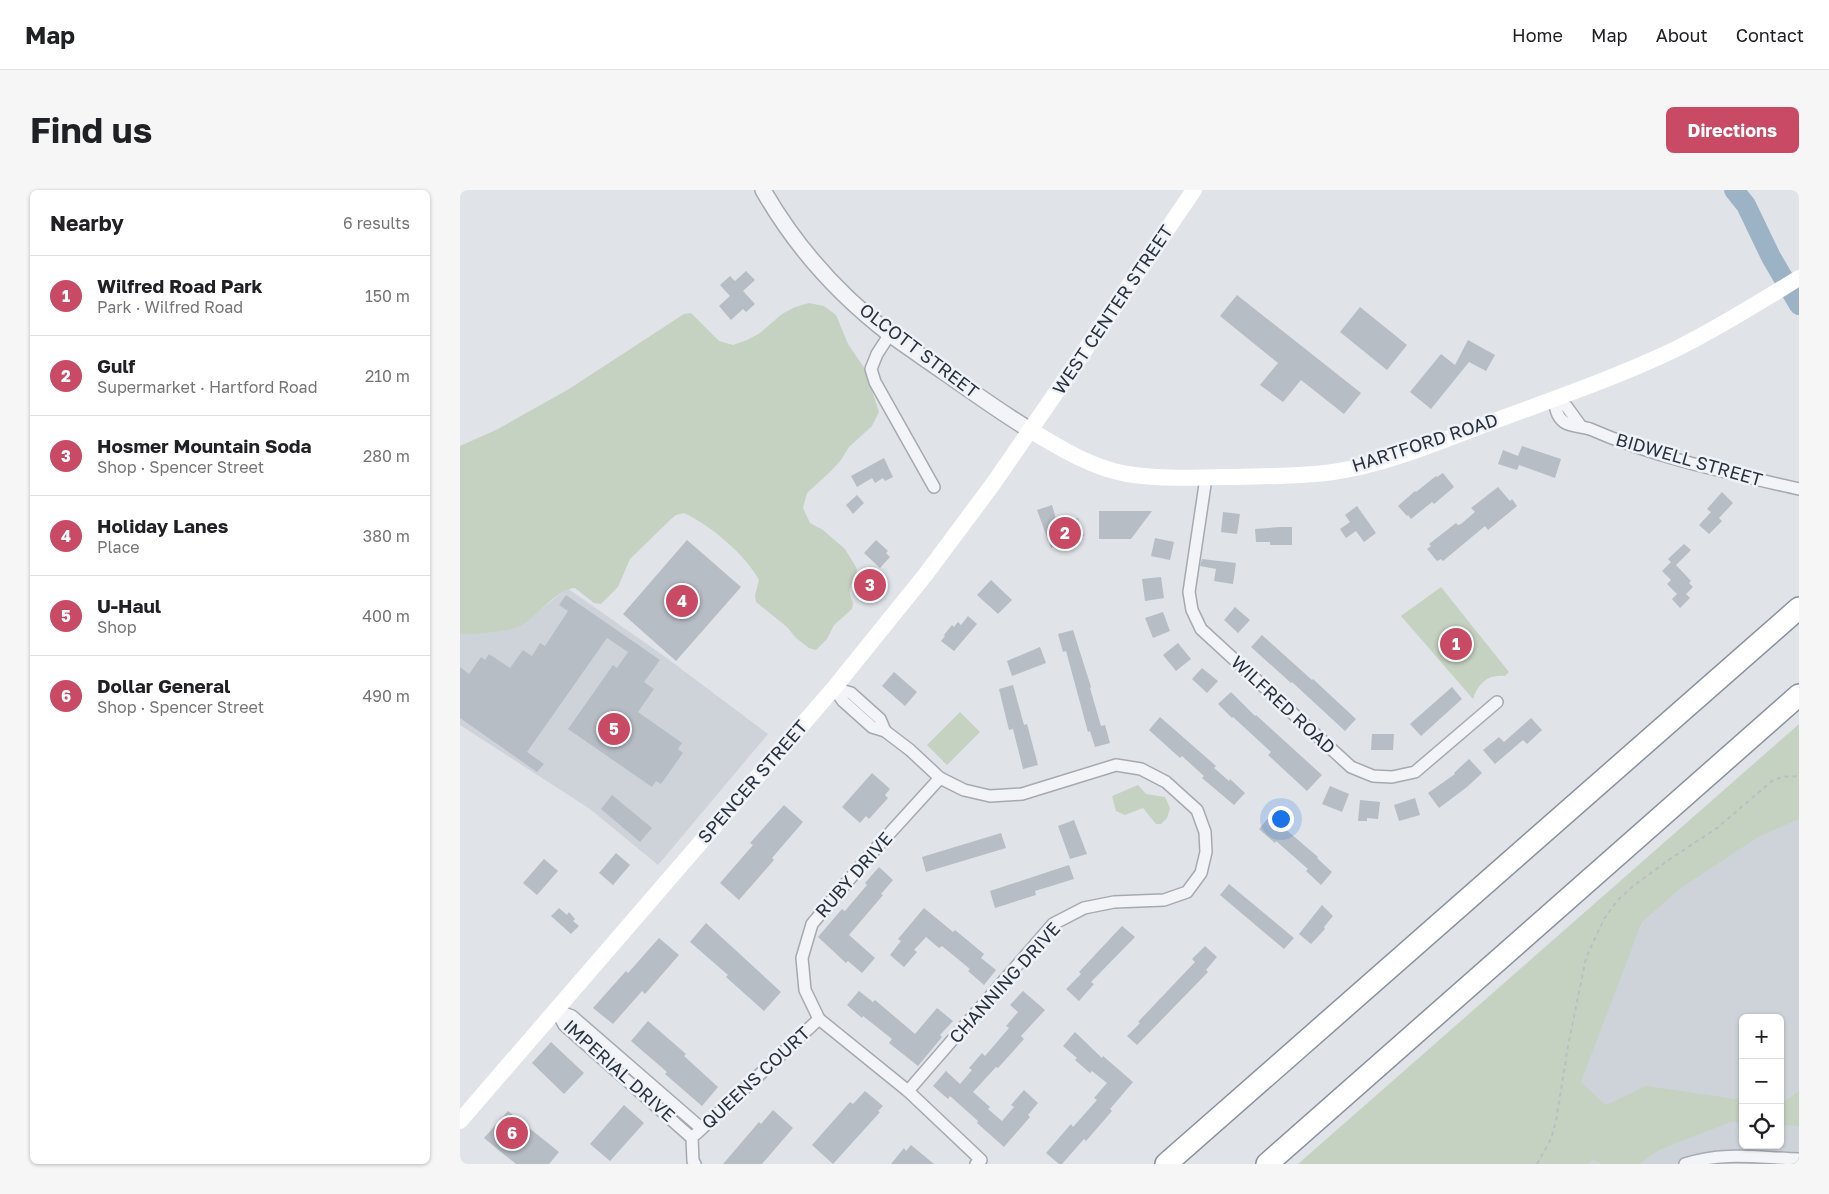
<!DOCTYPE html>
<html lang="en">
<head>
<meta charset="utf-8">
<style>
  body { margin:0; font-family:"Golos Text",sans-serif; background:#f6f6f6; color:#202124 }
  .controls { position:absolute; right:15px; bottom:15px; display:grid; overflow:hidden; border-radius:8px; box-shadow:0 1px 4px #0004 }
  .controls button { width:45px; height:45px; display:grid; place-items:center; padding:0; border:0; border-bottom:1px solid #e0e0e0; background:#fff; color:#202124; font:25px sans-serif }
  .you { position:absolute; left:820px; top:628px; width:18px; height:18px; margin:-12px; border:4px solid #fff; border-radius:50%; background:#1a73e8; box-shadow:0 0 0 8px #1a73e833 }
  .badge { display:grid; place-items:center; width:32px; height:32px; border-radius:50%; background:#c84a65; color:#fff; font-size:16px; font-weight:700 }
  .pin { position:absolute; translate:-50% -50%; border:2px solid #fff; box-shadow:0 1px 5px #0006 }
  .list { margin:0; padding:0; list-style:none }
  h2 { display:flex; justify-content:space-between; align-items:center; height:65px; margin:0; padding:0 20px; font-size:21px }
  h2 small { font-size:16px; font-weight:400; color:#757577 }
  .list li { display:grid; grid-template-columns:32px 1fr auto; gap:15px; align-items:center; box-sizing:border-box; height:80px; padding:0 20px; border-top:1px solid #e0e0e0 }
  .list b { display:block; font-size:19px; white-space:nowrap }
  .list p { margin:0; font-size:16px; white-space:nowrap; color:#757577 }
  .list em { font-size:16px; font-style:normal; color:#757577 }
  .icon { flex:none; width:28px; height:28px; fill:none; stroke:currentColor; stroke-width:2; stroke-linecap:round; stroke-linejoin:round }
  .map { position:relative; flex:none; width:1339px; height:974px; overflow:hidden; border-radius:8px }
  header { display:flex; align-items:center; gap:30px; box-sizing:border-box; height:70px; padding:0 25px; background:#fff; border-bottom:1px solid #e0e0e0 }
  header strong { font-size:24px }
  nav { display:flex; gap:28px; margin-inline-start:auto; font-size:18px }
  .intro { display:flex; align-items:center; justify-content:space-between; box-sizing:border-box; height:120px; padding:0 30px }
  h1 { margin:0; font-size:35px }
  .button { padding:12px 22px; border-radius:8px; background:#c84a65; color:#fff; font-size:18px; font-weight:700 }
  main { display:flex; gap:30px; padding:0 30px }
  aside { flex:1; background:#fff; border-radius:8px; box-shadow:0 1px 4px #0004 }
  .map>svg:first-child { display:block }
  .built { fill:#ced3da; fill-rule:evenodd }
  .green { fill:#c6d2c1 }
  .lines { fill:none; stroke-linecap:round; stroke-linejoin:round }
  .river { stroke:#9cb3c6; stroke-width:20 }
  .building { fill:#b7bdc5 }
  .minor-casing { stroke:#a5aab2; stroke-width:14 }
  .tertiary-casing { stroke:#a5aab2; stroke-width:18 }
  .motorway-casing { stroke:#88929e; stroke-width:24 }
  .path { stroke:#babec3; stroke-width:2; stroke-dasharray:4 4; stroke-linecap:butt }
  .minor { stroke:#f2f4f7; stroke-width:11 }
  .tertiary { stroke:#f2f4f7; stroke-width:15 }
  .secondary { stroke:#fff; stroke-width:16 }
  .motorway { stroke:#fff; stroke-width:21 }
  .labels { text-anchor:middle; stroke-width:5; stroke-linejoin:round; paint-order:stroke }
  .street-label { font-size:18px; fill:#29323f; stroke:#eff2f6 }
</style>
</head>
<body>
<header>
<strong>Map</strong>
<nav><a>Home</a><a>Map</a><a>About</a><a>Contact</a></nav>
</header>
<div class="intro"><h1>Find us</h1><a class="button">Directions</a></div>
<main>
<aside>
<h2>Nearby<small>6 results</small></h2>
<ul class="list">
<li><span class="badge">1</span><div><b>Wilfred Road Park</b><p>Park · Wilfred Road</p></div><em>150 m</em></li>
<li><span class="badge">2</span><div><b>Gulf</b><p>Supermarket · Hartford Road</p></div><em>210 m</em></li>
<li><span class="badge">3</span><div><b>Hosmer Mountain Soda</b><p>Shop · Spencer Street</p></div><em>280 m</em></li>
<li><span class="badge">4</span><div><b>Holiday Lanes</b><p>Place</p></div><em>380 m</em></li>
<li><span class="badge">5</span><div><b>U-Haul</b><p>Shop</p></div><em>400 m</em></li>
<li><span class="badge">6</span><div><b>Dollar General</b><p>Shop · Spencer Street</p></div><em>490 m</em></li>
</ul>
</aside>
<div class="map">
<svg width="1339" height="974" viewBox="0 0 1339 974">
  <rect width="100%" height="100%" fill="#e0e3e8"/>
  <g class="built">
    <path d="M107,398L204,466L308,544L198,675L130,619L0,535V444L71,428Z"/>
    <path d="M1339,537V974H842ZM1283,828H1320V955H1283Z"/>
  </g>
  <g class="green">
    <path d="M349,113L364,116L376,125L388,154L405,179L419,222L412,236L389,257L381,270L371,281L347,303L343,318L350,333L363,340L385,359L396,377L398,384C391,394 386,400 393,412L392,419L374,435L367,449L356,460L349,458L336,448L327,437L296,412L295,405L299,390C285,364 251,336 224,323L216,325L210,330L170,369L158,397L141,414L134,413L115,398C95,399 78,428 58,437C45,442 14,445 0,444V256L38,239L109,199L224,124L231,123L259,151L273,155L287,150L300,143L322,124L335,117Z"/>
    <path d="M981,397L1049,482L1045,486C1028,484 1018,493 1013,509L941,426Z"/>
    <path d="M500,522L520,542L487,575L467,555Z"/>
    <path d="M1339,534V629L1300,646L1221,698L1182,732L1121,892L1146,915L1186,896L1283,910V933L1271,932L1199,960L1180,974H1142L1132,970L1128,974H838Z"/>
    <path d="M678,595L686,604L705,607L710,618L707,628L701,634H696L683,618L665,625L656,621L652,606Z"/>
    <path d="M1339,901V936L1320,935V915Z"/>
  </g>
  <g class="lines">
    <path class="river" d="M1274,0L1286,15L1311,67L1339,115"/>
  </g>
  <g class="building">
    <path d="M286,81L295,90L283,101L295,114L286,122L283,119L271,130L259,116L270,106L260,95L270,86L275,91Z"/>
    <path d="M777,105L901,203L884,224L841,190L823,212L800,195L818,173L760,126Z"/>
    <path d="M900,117L947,155L927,180L880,142Z"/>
    <path d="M1008,150L1035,165L1026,181L1009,172L971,219L950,202L981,164L995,175Z"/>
    <path d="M1062,256L1101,269L1095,288L1059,275L1057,280L1038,274L1043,260L1058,266Z"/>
    <path d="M424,268L433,287L425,291L423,288L415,293L412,288L397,297L391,286Z"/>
    <path d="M983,283L994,297L974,314L972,312L951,329L948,325L947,326L938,316L955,301L956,302L976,286L977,287Z"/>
    <path d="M1038,297L1050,311L1052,309L1057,316L1028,340L1025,336L983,371L981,369L977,371L967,359L971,356L969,354L996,333L998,335L1001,334L1015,322L1011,318Z"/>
    <path d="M1262,302L1273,313L1259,328L1262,331L1249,344L1239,335L1251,322L1247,319Z"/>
    <path d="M397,305L404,313L393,324L386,315Z"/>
    <path d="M592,315L598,336L618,328L624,346L591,358L577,320Z"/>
    <path d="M897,316L916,343L904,352L896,341L886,348L880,339L890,332L885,325Z"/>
    <path d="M639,321H692L671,349H639Z"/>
    <path d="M763,322L780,324L777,344L761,342Z"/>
    <path d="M820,337H832V355H810V352H796L795,339Z"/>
    <path d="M695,348L714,352L710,370L691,366Z"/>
    <path d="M227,350L281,397L216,471L163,424Z"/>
    <path d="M416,350L428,361L426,363L430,367L420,378L404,363Z"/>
    <path d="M1224,354L1231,360L1216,375L1231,391L1229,393L1233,397L1226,404L1230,408L1220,418L1212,409L1217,404L1207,394L1211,390L1202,381L1211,372L1208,369Z"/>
    <path d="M742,369L776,373L773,394L754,391L756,379L740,376Z"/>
    <path d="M416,381L423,388L404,408L396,402Z"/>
    <path d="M701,387L704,408L685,411L682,389Z"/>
    <path d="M531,390L552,410L538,424L517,405Z"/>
    <path d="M106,405L200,470L184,492L194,499L178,522L222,553L218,559L223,563L201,594L196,591L192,597L108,539L153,475L157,478L168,462L147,448L67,562L84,574L77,582L0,528V477L9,484L21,467L25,470L29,464L50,478L63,460L72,466L80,453L85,456L108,421L99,415Z"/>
    <path d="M775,417L790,430L778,443L764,430Z"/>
    <path d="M703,422L710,441L693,448L685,428Z"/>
    <path d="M508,426L517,434L494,461L481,451L485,446L484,445L492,435L494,437L498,432L501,435Z"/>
    <path d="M613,440L631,497L630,498L641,536L645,535L650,553L635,557L630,541L628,542L606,461L603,462L598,444Z"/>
    <path d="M802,445L852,490L853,489L896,529L885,541L832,492L831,493L791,457Z"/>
    <path d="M718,453L731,469L716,481L703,465Z"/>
    <path d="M580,457L586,473L552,486L547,471Z"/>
    <path d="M742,478L758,491L747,503L732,489Z"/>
    <path d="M434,482L457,502L445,516L422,496Z"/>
    <path d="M553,495L564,535L567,534L578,575L563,579L553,539L549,540L539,499Z"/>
    <path d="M992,497L1002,509L961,546L950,534Z"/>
    <path d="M771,502L795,526L796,525L862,585L847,601L808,565L811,562L773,527L772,528L758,514Z"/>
    <path d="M700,527L756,576L754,578L769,591L770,589L785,603L774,615L742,588L744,586L722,566L720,568L689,540Z"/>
    <path d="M1071,528L1082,540L1067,554L1063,550L1035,574L1023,560L1039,547L1044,552Z"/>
    <path d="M912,544H934L933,560H911Z"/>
    <path d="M1009,569L1022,583L1007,597L979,618L968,603L995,584L994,583Z"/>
    <path d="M412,583L430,599L425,605L428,608L409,629L406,626L400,633L382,617Z"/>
    <path d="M870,596L889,604L882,622L862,614Z"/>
    <path d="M152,605L192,638L180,652L141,619Z"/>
    <path d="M955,608L960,625L939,631L934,615Z"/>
    <path d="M900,610L920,612L918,629L907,628V631H898Z"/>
    <path d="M324,615L343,632L312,668L314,670L279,710L260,693L293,655L290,653Z"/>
    <path d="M810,626L858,667L857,668L872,682L861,695L846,681L848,679L816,651L815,653L799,639Z"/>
    <path d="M614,630L627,664L610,669L598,636Z"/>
    <path d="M541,643L546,658L466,682L462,667Z"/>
    <path d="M156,663L170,675L153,695L139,683Z"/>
    <path d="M84,669L98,681L77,705L63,693Z"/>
    <path d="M609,675L614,689L575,701L576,705L535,718L530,701Z"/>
    <path d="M419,677L433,690L421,704L423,705L389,745L415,768L402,783L388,771L386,773L358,747L382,719L385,721L407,695L405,693Z"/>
    <path d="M769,694L834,748L824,759L760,705Z"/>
    <path d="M862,715L873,726L864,737L865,739L851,754L839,744Z"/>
    <path d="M99,718L107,725L109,722L115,729L113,731L119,736L111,744L91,726Z"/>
    <path d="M464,718L493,742L495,740L524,764L521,768L536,780L524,795L508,781L510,779L482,756L479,758L466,747L454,760L457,762L444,777L430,765L441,751L438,749Z"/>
    <path d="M246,733L321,802L304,821L266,787L268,785L230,752Z"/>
    <path d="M662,736L675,747L631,792L634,794L619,811L606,799L621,784L619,782Z"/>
    <path d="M199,748L219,765L185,804L182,801L153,834L133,818L166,781L168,783Z"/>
    <path d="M745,756L757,767L746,780L748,782L677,855L667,846L680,833L678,832L735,772L732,769Z"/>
    <path d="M399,801L413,812L415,810L455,844L477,818L493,831L480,845L482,847L458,876L429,853L432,849L403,826L402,828L387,815Z"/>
    <path d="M563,801L585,820L561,846L564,849L538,878L536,877L513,902L530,917L528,919L542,931L554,917L551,915L564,900L578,913L568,925L570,927L544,957L517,933L518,931L490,906L488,909L473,896L486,881L500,894L512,880L509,878L522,863L525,866L549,838L546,836L558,822L550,815Z"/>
    <path d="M188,831L226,864L224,866L258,897L242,916L205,884L207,882L171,851Z"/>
    <path d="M615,842L642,868L643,866L673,892L650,919L652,921L626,951L624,949L602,974H599L586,963L611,934L613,937L637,910L634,908L647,893L632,881L630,883L615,870L617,868L603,856Z"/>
    <path d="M91,852L124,883L104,904L72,873Z"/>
    <path d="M405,901L423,916L418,921L420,922L373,974L352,955L390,912L393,914Z"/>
    <path d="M164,915L184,933L150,971L130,954Z"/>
    <path d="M313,920L333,938L302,974H263L299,932L301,934Z"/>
    <path d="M48,921L99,962L89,974H56L24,948Z"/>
    <path d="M451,955L474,974H431L444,958L446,961Z"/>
  </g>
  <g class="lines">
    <defs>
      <g id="minor">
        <path d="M430,144L417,164L411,179L415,192L474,297"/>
        <path d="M1120,235L1107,217L1096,209C1094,217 1097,227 1104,232C1111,237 1121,236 1130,239C1196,268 1269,283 1339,299"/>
        <path d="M746,288L729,402L732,420L741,439L891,577L913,586L932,587L955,582L1037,512"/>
        <path d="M374,498L383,511L412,537L425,541L450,560L480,588L504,600L530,606L562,604L656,575L681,579L706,592L737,620L745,642L746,662L741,683L727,702L704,710L654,712L624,718L593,734L448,901"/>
        <path d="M374,498L391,503L420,529L425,541"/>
        <path d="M480,588L409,666L352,734L342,768L345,800L359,829L448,901L521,970L516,974"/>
        <path d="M96,820L104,835L232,948L233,971L235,974"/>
        <path d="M96,820L112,826L241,938"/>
        <path d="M236,944L359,829"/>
        <path d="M1225,974C1264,961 1299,968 1339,969"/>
      </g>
      <path id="tertiary" d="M303,0C335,56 380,106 431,145C449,158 467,170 484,182C513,202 540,222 570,240"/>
      <g id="motorway">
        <path d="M706,974L1339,418"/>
        <path d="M807,974L1339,505"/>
      </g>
    </defs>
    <use href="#minor" class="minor-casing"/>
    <use href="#tertiary" class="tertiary-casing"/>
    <use href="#motorway" class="motorway-casing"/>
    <path class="path" d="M1077,974L1091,949L1096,931L1108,856L1126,768L1144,729L1157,711L1173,696L1210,669L1257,638L1312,591L1322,587L1339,586"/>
    <use href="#minor" class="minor"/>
    <use href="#tertiary" class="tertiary"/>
    <g class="secondary">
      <path d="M570,240C600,258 632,278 667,284C699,289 733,288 766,287C801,286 837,287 873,282C931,274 990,247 1045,227C1102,206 1159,186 1214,160C1257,139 1298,113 1339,88"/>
      <path d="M0,931L374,498L466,384L533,294L593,207L734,0"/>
    </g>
    <use href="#motorway" class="motorway"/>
  </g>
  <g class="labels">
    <g class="street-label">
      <text transform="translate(653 120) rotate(-56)" y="6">WEST CENTER STREET</text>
      <text transform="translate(459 161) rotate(37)" y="6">OLCOTT STREET</text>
      <text transform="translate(965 253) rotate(-18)" y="6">HARTFORD ROAD</text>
      <text transform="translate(1229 270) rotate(16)" y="6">BIDWELL STREET</text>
      <text transform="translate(823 515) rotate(43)" y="6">WILFRED ROAD</text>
      <text transform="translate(293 592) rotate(-49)" y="6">SPENCER STREET</text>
      <text transform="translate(394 685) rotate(-49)" y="6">RUBY DRIVE</text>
      <text transform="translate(545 793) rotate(-48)" y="6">CHANNING DRIVE</text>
      <text transform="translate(159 881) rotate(42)" y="6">IMPERIAL DRIVE</text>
      <text transform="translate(296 888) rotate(-43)" y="6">QUEENS COURT</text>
    </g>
  </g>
</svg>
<div class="controls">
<button>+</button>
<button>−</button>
<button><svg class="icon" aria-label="locate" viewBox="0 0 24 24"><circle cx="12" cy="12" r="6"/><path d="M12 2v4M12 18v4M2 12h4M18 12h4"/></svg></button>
</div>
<div class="you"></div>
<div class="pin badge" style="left:996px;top:454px">1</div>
<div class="pin badge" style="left:605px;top:343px">2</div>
<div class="pin badge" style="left:410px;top:395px">3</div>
<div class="pin badge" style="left:222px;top:411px">4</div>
<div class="pin badge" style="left:154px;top:539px">5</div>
<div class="pin badge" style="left:52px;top:943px">6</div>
</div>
</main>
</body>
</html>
